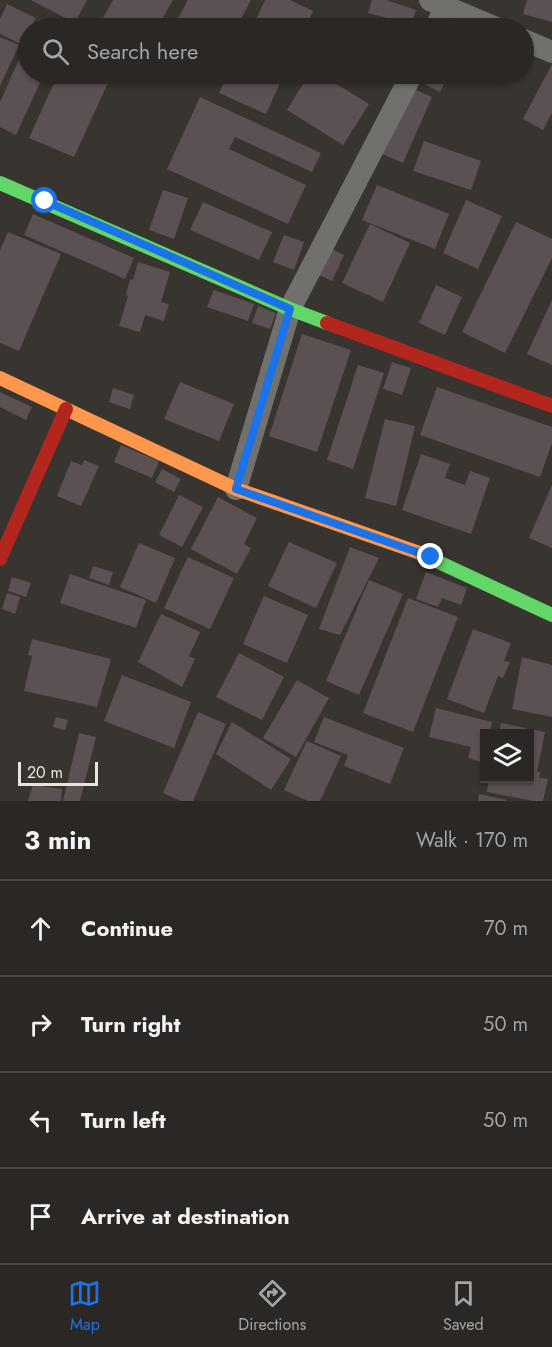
<!DOCTYPE html>
<html lang="en">
<head>
<meta charset="utf-8">
<style>
  body { margin:0; font-family:Jost,sans-serif; background:#322f2c; color:#f1f3f6 }
  .controls { position:absolute; right:18px; bottom:18px; display:grid; overflow:hidden; border-radius:0px; box-shadow:0 2px 4px #0004 }
  .controls button { width:54px; height:54px; display:grid; place-items:center; padding:0; border:0; border-bottom:2px solid #464441; background:#2a2724; color:#f1f3f6; font:30px sans-serif }
  .scale { position:absolute; left:18px; bottom:15px; width:80px; box-sizing:border-box; padding-left:6px; border:3px solid #e8e3dd; border-top:0; font-size:16px; line-height:21px; white-space:nowrap; color:#e8e3dd; -webkit-text-stroke:4px #3c352c; paint-order:stroke }
  .stop { position:absolute; width:18px; height:18px; margin:-14px; border:4px solid #1a73e8; border-radius:50%; background:#fff }
  .stop.end { background:#1a73e8; border-color:#fff; box-shadow:0 2px 6px #0008 }
  .list { margin:0; padding:0; list-style:none }
  h2 { display:flex; justify-content:space-between; align-items:center; height:78px; margin:0; padding:0 24px; font-size:26px }
  h2 small { font-size:20px; font-weight:400; color:#a5a5a6 }
  .list li { display:grid; grid-template-columns:39px 1fr auto; gap:18px; align-items:center; box-sizing:border-box; height:96px; padding:0 24px; border-top:2px solid #464441 }
  .list b { display:block; font-size:22px; white-space:nowrap }
  .list em { font-size:20px; font-style:normal; color:#a5a5a6 }
  .icon { flex:none; width:33px; height:33px; fill:none; stroke:currentColor; stroke-width:2; stroke-linecap:round; stroke-linejoin:round }
  .map { position:relative; flex:none; width:552px; height:801px; overflow:hidden }
  .search { position:absolute; background:#2a2724; box-shadow:0 2px 4px #0004; left:18px; right:18px; top:18px; height:66px; display:flex; align-items:center; gap:15px; box-sizing:border-box; padding:0 21px; border-radius:33px; color:#a5a5a6; font-size:22px }
  .sheet { height:462px; background:#2a2724 }
  nav { display:flex; justify-content:space-around; align-items:center; box-sizing:border-box; height:84px; border-top:2px solid #464441; background:#2a2724; font-size:16px; color:#a5a5a6 }
  nav a { display:grid; justify-items:center; gap:3px }
  nav .on { color:#1a73e8 }
  .map>svg:first-child { display:block }
  .building { fill:#5b5152 }
  .lines { fill:none; stroke-linecap:round; stroke-linejoin:round }
  .street { stroke:#71706c; stroke-width:22 }
  .fast { stroke:#63d668; stroke-width:14 }
  .slow { stroke:#ff974d; stroke-width:14 }
  .jam { stroke:#b3261e; stroke-width:14 }
  .route { stroke:#1a73e8; stroke-width:8 }
</style>
</head>
<body>
<div class="map">
<svg width="552" height="801" viewBox="0 0 552 801">
  <rect width="100%" height="100%" fill="#383430"/>
  <g class="building">
    <path d="M31,0H87L75,23Z"/>
    <path d="M113,0H173L157,28H101L98,27Z"/>
    <path d="M188,0H251L236,28H173Z"/>
    <path d="M265,0H290L313,11L305,28H256L257,26L254,24Z"/>
    <path d="M372,0H386L416,10L410,28H395L397,21L368,13Z"/>
    <path d="M527,0H552V22L523,14Z"/>
    <path d="M7,4L36,18L31,28H28V33L23,45L0,34V19Z"/>
    <path d="M38,19L59,28H33Z"/>
    <path d="M0,37L19,45L0,86Z"/>
    <path d="M28,39V74H44L16,135L0,127V102Z"/>
    <path d="M552,64V113L543,130L523,119Z"/>
    <path d="M58,74H112L74,157L29,138Z"/>
    <path d="M228,74H284L266,114L219,93Z"/>
    <path d="M309,74H320L369,104L343,145L287,110Z"/>
    <path d="M422,74H449L440,92L418,81Z"/>
    <path d="M409,87L432,97L403,163L380,153Z"/>
    <path d="M200,97L321,153L312,172L235,137L229,149L306,185L288,224L167,169Z"/>
    <path d="M424,141L481,161L471,190L413,171Z"/>
    <path d="M377,185L449,214L435,249L362,220Z"/>
    <path d="M163,190L188,198L174,239L149,230Z"/>
    <path d="M466,200L502,216L478,269L443,253Z"/>
    <path d="M203,202L272,232L259,260L190,230Z"/>
    <path d="M33,214L134,258L125,279L24,235Z"/>
    <path d="M516,222L552,239V258L505,353L462,332Z"/>
    <path d="M370,224L410,243L383,302L342,283Z"/>
    <path d="M8,232L61,254L19,351L0,343V250Z"/>
    <path d="M284,235L304,242L294,270L273,262Z"/>
    <path d="M329,248L344,255L332,281L317,274Z"/>
    <path d="M138,262L170,272L161,302L169,304L164,321L145,315L140,332L119,326L128,296L126,295L130,279L133,280Z"/>
    <path d="M436,285L462,297L445,335L419,323Z"/>
    <path d="M214,290L254,304L248,321L207,307Z"/>
    <path d="M552,300V365L527,354Z"/>
    <path d="M258,306L276,313L270,329L252,323Z"/>
    <path d="M302,334L351,350L317,452L269,436Z"/>
    <path d="M392,362L411,368L402,395L383,389Z"/>
    <path d="M358,365L384,373L353,469L327,460Z"/>
    <path d="M180,382L234,404L219,441L164,419Z"/>
    <path d="M437,387L552,427V443L540,477L420,435Z"/>
    <path d="M113,388L134,395L130,409L109,402Z"/>
    <path d="M0,392L32,407L26,420L0,407Z"/>
    <path d="M385,419L415,426L396,506L365,498Z"/>
    <path d="M121,445L159,461L152,478L114,462Z"/>
    <path d="M421,454L450,464L445,478L465,485L470,471L490,478L471,534L402,510Z"/>
    <path d="M84,460L99,466L81,506L57,496L71,461L82,465Z"/>
    <path d="M162,469L181,479L174,492L155,482Z"/>
    <path d="M552,485V548L529,538Z"/>
    <path d="M179,495L203,507L182,547L159,535Z"/>
    <path d="M218,497L257,518L244,544L251,548L237,574L191,549Z"/>
    <path d="M289,542L337,563L316,608L268,586Z"/>
    <path d="M139,543L175,558L156,603L120,587Z"/>
    <path d="M350,547L379,558L340,635L319,629Z"/>
    <path d="M188,557L234,578L210,629L164,608Z"/>
    <path d="M93,566L113,572L109,585L89,578Z"/>
    <path d="M426,572L467,588L461,605L442,598L438,607L416,599Z"/>
    <path d="M70,574L146,600L136,628L60,603Z"/>
    <path d="M12,577L31,583L26,597L8,591Z"/>
    <path d="M369,580L403,594L359,695L326,681Z"/>
    <path d="M7,593L20,597L15,614L2,609Z"/>
    <path d="M264,596L308,615L287,663L243,644Z"/>
    <path d="M408,598L458,617L413,732L363,713Z"/>
    <path d="M161,614L200,632L189,656L195,659L182,687L138,662Z"/>
    <path d="M473,629L511,643L504,661L510,662L503,678L498,676L484,713L447,699Z"/>
    <path d="M32,639L111,659L97,707L24,691L32,656L28,655Z"/>
    <path d="M239,653L284,677L262,720L216,697Z"/>
    <path d="M522,657L552,665V717L512,709Z"/>
    <path d="M122,675L191,702L174,748L104,721Z"/>
    <path d="M297,680L329,698L296,757L263,738Z"/>
    <path d="M436,708L492,722L489,734H484V750L481,762L468,758L471,747L429,737Z"/>
    <path d="M198,712L226,724L193,801H181L163,793Z"/>
    <path d="M56,717L68,720L65,730L53,727Z"/>
    <path d="M324,717L404,748L390,784L344,766L348,755L314,742Z"/>
    <path d="M232,722L291,759L271,790L216,754Z"/>
    <path d="M501,723L545,732L537,772H540L539,778L548,779L543,801H533L487,792L489,778H530V734H499Z"/>
    <path d="M79,733L96,737L80,801H63Z"/>
    <path d="M307,741L341,756L320,801H308L284,790Z"/>
    <path d="M33,785L62,789L61,801H28Z"/>
    <path d="M479,794L507,800L506,801H478Z"/>
  </g>
  <g class="lines">
    <g class="street">
      <path d="M430,0L496,28"/>
      <path d="M435,28L446,7"/>
      <path d="M524,40L552,52"/>
      <path d="M236,489L290,309L412,74"/>
    </g>
    <g class="fast">
      <path d="M0,183L290,309L327,323"/>
      <path d="M417,552L552,615"/>
    </g>
    <path class="slow" d="M0,378L236,489L417,552"/>
    <g class="jam">
      <path d="M327,323L552,406"/>
      <path d="M0,559L66,409"/>
    </g>
  </g>
  <g class="lines">
    <path class="route" d="M45,201L290,309L236,489L431,557"/>
  </g>
</svg>
<div class="controls">
<button><svg class="icon" aria-label="layers" viewBox="0 0 24 24"><path d="M12 4l9 5-9 5-9-5zM3 14l9 5 9-5"/></svg></button>
</div>
<div class="scale">20 m</div>
<div class="stop" style="left:45px;top:201px"></div>
<div class="stop end" style="left:431px;top:557px"></div>
<div class="search"><svg class="icon" aria-label="search" viewBox="0 0 24 24"><circle cx="10" cy="10" r="6"/><path d="M15 15l6 6"/></svg>Search here</div>
</div>
<section class="sheet">
<h2>3 min<small>Walk · 170 m</small></h2>
<ul class="list">
<li><svg class="icon" aria-label="ahead" viewBox="0 0 24 24"><path d="M12 20V5M6 11l6-6 6 6"/></svg><div><b>Continue</b></div><em>70 m</em></li>
<li><svg class="icon" aria-label="right" viewBox="0 0 24 24"><path d="M7 20v-9h11M14 6l5 5-5 5"/></svg><div><b>Turn right</b></div><em>50 m</em></li>
<li><svg class="icon" aria-label="left" viewBox="0 0 24 24"><path d="M17 20v-9H6M10 6l-5 5 5 5"/></svg><div><b>Turn left</b></div><em>50 m</em></li>
<li><svg class="icon" aria-label="arrive" viewBox="0 0 24 24"><path d="M6 21V4h12l-3 4 3 4H6"/></svg><div><b>Arrive at destination</b></div></li>
</ul>
</section>
<nav>
<a class="on"><svg class="icon" aria-label="map" viewBox="0 0 24 24"><path d="M3 6l6-2 6 2 6-2v14l-6 2-6-2-6 2zM9 4v14M15 6v14"/></svg>Map</a>
<a><svg class="icon" aria-label="directions" viewBox="0 0 24 24"><path d="M12 3l9 9-9 9-9-9zM9 14v-3h6M13 9l2 2-2 2"/></svg>Directions</a>
<a><svg class="icon" aria-label="saved" viewBox="0 0 24 24"><path d="M7 4h10v16l-5-4-5 4z"/></svg>Saved</a>
</nav>
</body>
</html>
